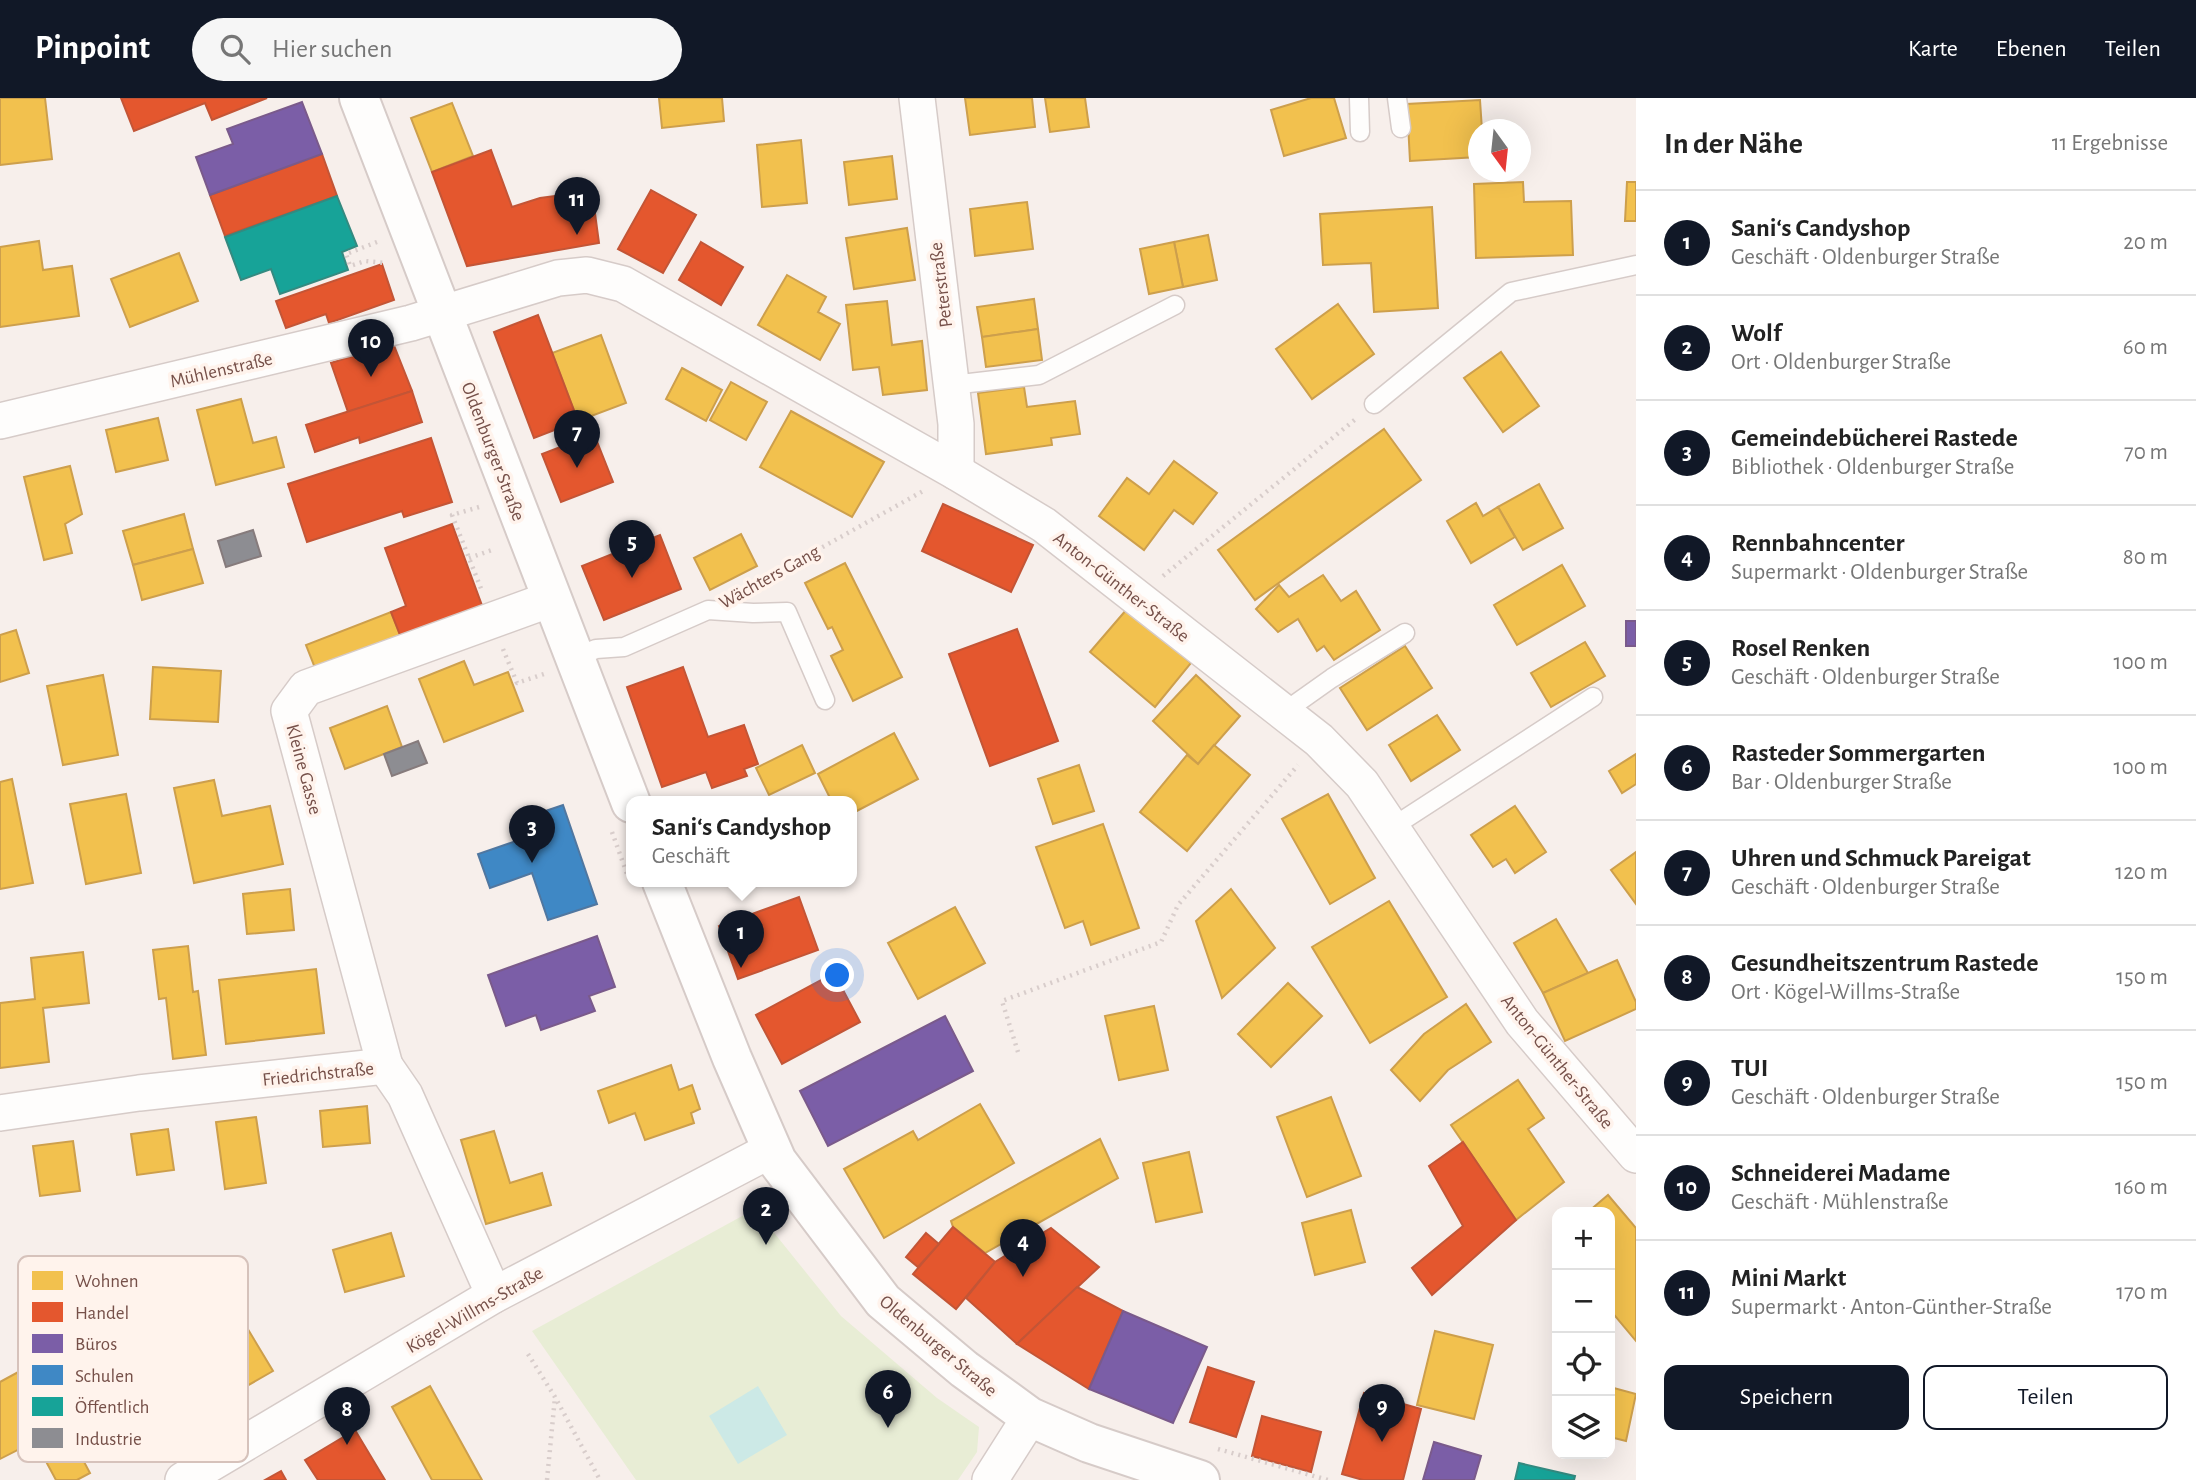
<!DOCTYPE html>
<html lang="de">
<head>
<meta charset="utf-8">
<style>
  body { margin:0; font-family:"Alegreya Sans",sans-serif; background:#f6f6f6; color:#222 }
  .controls { position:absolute; right:21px; bottom:21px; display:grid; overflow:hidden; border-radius:14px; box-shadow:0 7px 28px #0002 }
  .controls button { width:63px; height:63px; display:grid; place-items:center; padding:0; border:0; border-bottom:2px solid #e0e0e0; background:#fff; color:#222; font:35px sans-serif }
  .compass { position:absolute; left:1468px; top:21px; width:63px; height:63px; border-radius:50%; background:#fff; box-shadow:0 7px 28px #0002; rotate:165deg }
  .you { position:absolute; left:838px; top:878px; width:24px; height:24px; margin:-18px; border:5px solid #fff; border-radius:50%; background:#1a73e8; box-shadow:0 0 0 10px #1a73e833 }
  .badge { display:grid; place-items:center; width:46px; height:46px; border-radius:50%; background:#111827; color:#fff; font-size:23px; font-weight:700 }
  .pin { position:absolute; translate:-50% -58px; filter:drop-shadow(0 2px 4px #0008) }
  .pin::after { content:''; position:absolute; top:37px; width:24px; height:21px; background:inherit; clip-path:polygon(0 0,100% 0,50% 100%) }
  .popup { position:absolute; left:626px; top:698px; width:231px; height:91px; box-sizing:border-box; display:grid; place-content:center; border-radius:14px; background:#fff; filter:drop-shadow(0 2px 5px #0005); font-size:23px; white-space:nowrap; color:#767676 }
  .popup b { font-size:26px; color:#222 }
  .popup::after { content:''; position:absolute; left:50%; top:100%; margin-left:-14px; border:14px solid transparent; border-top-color:#fff }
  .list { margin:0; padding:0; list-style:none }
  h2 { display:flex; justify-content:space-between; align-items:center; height:91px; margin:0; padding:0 28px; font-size:30px }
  h2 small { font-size:23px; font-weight:400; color:#767676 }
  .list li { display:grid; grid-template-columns:46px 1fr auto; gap:21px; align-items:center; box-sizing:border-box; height:105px; padding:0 28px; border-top:2px solid #e0e0e0 }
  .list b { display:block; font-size:26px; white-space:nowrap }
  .list p { margin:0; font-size:23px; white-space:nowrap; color:#767676 }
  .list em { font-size:23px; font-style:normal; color:#767676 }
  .actions { display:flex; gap:14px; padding:21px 28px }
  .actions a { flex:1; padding:16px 0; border:2px solid #111827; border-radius:14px; text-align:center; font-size:24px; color:#111827 }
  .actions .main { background:#111827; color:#fff }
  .icon { flex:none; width:38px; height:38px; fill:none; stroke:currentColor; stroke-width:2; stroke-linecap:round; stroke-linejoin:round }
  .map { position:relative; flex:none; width:1636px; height:1382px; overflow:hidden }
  header { display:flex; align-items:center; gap:42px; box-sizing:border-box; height:98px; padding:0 35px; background:#111827; color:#fff }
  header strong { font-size:33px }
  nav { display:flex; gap:38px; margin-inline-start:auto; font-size:24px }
  .search { width:490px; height:63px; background:#f6f6f6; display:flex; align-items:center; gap:18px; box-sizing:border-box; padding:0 24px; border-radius:38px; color:#767676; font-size:26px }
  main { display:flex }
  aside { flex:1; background:#fff }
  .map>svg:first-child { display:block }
  .green { fill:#e8edd5 }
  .water { fill:#cce9e6 }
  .homes { fill:#f2c14e; stroke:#cd9f4c; stroke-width:2 }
  .shops { fill:#e4572e; stroke:#c35536; stroke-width:2 }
  .offices { fill:#7b5ea7; stroke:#7a5a8b; stroke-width:2 }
  .schools { fill:#3f88c5; stroke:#5077a0; stroke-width:2 }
  .public { fill:#17a398; stroke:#348a80; stroke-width:2 }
  .industry { fill:#8d8d92; stroke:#867b7c; stroke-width:2 }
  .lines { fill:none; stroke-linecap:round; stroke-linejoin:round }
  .service-casing { stroke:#d6cbc8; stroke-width:21 }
  .minor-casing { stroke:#d6cbc8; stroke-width:38 }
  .tertiary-casing { stroke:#d6cbc8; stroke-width:42 }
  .path { stroke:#d8cdcb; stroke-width:4.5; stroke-dasharray:2 5; stroke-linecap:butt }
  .service { stroke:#fefdfc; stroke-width:18 }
  .minor { stroke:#fefdfc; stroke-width:35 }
  .tertiary { stroke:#fefdfc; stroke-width:38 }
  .labels { text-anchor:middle; stroke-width:7; stroke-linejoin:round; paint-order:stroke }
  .street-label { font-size:19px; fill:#765049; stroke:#fff3ec }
  .key { fill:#fff3ec; stroke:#d6c2bb; stroke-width:2 }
  .key-label { font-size:19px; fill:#765049 }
</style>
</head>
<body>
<header>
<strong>Pinpoint</strong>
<div class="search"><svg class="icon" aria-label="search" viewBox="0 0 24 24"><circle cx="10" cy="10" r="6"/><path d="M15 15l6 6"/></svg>Hier suchen</div>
<nav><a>Karte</a><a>Ebenen</a><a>Teilen</a></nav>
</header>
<main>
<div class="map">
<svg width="1636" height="1382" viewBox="0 0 1636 1382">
  <rect width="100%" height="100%" fill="#f7efeb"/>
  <path class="green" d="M755,1111L841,1218L937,1300L979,1329L977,1354L958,1382H636L532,1233Z"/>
  <path class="water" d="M758,1288L787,1337L738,1366L709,1318Z"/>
  <g class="homes">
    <path d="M0,0H45L52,61L0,67Z"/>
    <path d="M659,0H722L724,23L662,30Z"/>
    <path d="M965,0H1032L1035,29L970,37Z"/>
    <path d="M1045,0H1085L1089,29L1050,34Z"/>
    <path d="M1311,0H1334L1346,40L1284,58L1271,12Z"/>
    <path d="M1480,2L1482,32H1478V59L1410,63L1407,6Z"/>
    <path d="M452,5L473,58L432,74L411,20Z"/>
    <path d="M801,42L807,105L762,109L757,47Z"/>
    <path d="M892,58L897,101L849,107L844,64Z"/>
    <path d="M1523,84L1524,104L1571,103L1573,157L1476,160L1474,86Z"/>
    <path d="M1627,84H1636V123H1625Z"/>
    <path d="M1027,104L1033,151L975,158L970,111Z"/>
    <path d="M1432,109L1438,210L1374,214L1371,165L1323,167L1320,116Z"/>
    <path d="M907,130L915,182L854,191L846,140Z"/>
    <path d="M1208,137L1217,182L1183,189L1174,144Z"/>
    <path d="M39,143L43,172L72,168L79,218L0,229V149Z"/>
    <path d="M1174,144L1183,189L1149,196L1140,151Z"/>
    <path d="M179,155L198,203L130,229L111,181Z"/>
    <path d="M787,177L826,199L818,214L840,226L820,262L758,227Z"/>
    <path d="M1034,201L1038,231L982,239L977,209Z"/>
    <path d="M887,203L892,247L922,243L927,292L883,297L879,269L853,272L846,207Z"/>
    <path d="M1338,206L1374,256L1312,301L1276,251Z"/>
    <path d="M1038,231L1042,262L986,269L982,239Z"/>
    <path d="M601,237L626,305L578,323L552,255Z"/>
    <path d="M1501,254L1539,308L1503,334L1464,280Z"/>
    <path d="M682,270L722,292L706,323L666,301Z"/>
    <path d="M731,284L767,304L746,342L710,322Z"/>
    <path d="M1024,289L1027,309L1075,303L1080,336L1051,340L1052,347L986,356L978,295Z"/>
    <path d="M241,301L253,345L276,339L284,369L216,387L197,312Z"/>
    <path d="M791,313L884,364L852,419L760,369Z"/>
    <path d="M158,320L168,362L116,374L106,332Z"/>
    <path d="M1384,331L1421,382L1255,502L1218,452Z"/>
    <path d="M1174,363L1217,395L1193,426L1174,412L1144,452L1099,418L1127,380L1149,396Z"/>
    <path d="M70,368L82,416L65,426L72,455L44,462L24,379Z"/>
    <path d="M1539,386L1563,430L1523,452L1498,409Z"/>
    <path d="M1476,405L1483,418L1498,409L1515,439L1471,465L1447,423Z"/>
    <path d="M184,416L193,451L133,467L123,433Z"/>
    <path d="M741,436L757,468L710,492L694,460Z"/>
    <path d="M193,451L203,485L142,502L133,467Z"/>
    <path d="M845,465L902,579L853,603L831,558L843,552L832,529L828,531L805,485Z"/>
    <path d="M1562,467L1585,508L1517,547L1494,507Z"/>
    <path d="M1323,477L1341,503L1356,493L1380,532L1334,562L1324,548L1317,553L1298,521L1278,534L1256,511L1279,487L1289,499Z"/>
    <path d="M1127,511L1191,565L1155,609L1090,554Z"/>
    <path d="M391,514L402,542L317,575L306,547Z"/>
    <path d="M16,532L29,575L0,584V537Z"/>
    <path d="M1585,544L1605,578L1551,609L1531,575Z"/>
    <path d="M1405,548L1432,590L1367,632L1340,590Z"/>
    <path d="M464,563L474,587L508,574L523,613L444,644L419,581Z"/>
    <path d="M153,569L221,573L218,624L150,621Z"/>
    <path d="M103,577L118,657L63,667L47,588Z"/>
    <path d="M1196,577L1240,618L1198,666L1153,623Z"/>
    <path d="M387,608L402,649L345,671L330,630Z"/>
    <path d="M1437,617L1460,652L1411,683L1389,647Z"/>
    <path d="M894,635L918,681L851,716V704H832L818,676Z"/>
    <path d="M802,647L815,675L769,697L756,670Z"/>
    <path d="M1214,647L1250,677L1187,753L1140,714L1187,657L1198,666Z"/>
    <path d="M1636,656V686L1622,695L1609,673Z"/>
    <path d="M1079,667L1094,713L1053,726L1038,681Z"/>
    <path d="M12,681L33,785L0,791V684Z"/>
    <path d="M214,682L222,718L270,708L283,766L194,785L174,690Z"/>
    <path d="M126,696L141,775L86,786L70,706Z"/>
    <path d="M1328,696L1375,780L1330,806L1282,721Z"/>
    <path d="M1515,708L1546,754L1515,775L1506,761L1493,769L1471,737Z"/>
    <path d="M1103,726L1139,830L1091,847L1083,823L1065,830L1036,749Z"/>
    <path d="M1636,754V806L1611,772Z"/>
    <path d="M290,791L294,832L247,836L243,796Z"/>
    <path d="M1231,791L1275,850L1222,900L1196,823Z"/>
    <path d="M1389,803L1447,899L1370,945L1312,849Z"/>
    <path d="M955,809L985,865L918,901L888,845Z"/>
    <path d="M1556,821L1588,875L1543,895L1514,845Z"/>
    <path d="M188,848L193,894L198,893L206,957L173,961L166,900L159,901L153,852Z"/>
    <path d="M83,854L89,905L43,910L49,964L0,970V905L35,901L31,860Z"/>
    <path d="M1617,862L1636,904V911L1565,943L1543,895Z"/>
    <path d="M316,871L324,935L226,946L219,882Z"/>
    <path d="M1288,885L1322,918L1271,969L1238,936Z"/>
    <path d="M1466,906L1491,944L1448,972L1420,1003L1391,972L1424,936Z"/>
    <path d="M1154,908L1168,972L1119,982L1105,918Z"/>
    <path d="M671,967L679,992L692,987L700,1011L691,1015L694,1025L645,1042L635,1015L609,1025L598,993Z"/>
    <path d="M1518,982L1544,1020L1528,1031L1564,1084L1516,1122L1451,1027Z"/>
    <path d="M1331,999L1361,1078L1307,1099L1277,1019Z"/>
    <path d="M980,1006L1014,1065L884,1140L844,1071L913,1033L918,1042Z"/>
    <path d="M367,1008L370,1045L323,1049L320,1013Z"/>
    <path d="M256,1019L266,1085L225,1091L216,1024Z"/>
    <path d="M168,1031L174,1072L137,1077L131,1036Z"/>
    <path d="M494,1033L510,1085L542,1075L551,1107L486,1126L461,1042Z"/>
    <path d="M1100,1041L1118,1080L985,1155L953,1129L951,1123Z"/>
    <path d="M73,1043L80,1093L40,1098L33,1048Z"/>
    <path d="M1189,1054L1202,1114L1156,1124L1143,1065Z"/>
    <path d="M1608,1097L1636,1130V1243L1610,1212V1114H1588Z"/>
    <path d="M1351,1112L1365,1164L1315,1177L1302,1125Z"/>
    <path d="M391,1135L404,1178L345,1194L333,1152Z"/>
    <path d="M246,1228L273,1273L226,1300L200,1255Z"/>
    <path d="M1435,1233L1493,1247L1474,1321L1417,1307Z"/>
    <path d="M51,1256L86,1322L67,1332L90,1375L77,1382H56L35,1343L0,1361V1284Z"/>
    <path d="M430,1288L482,1382H432L392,1309Z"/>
    <path d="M166,1289L186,1326L151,1345L131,1308Z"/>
    <path d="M1610,1289L1636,1296L1626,1343L1610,1339Z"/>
  </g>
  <g class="shops">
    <path d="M121,0H267L212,22L205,5L134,33Z"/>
    <path d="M491,52L512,109L540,100L592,93L599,145L467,168L432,74Z"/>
    <path d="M322,56L337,98L225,138L210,97Z"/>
    <path d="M651,92L696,117L663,175L618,151Z"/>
    <path d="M701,144L743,169L721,207L679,182Z"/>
    <path d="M382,166L394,202L329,225L326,216L286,230L276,203Z"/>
    <path d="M538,217L578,323L534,340L494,234Z"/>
    <path d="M393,245L412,293L348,314L331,265Z"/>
    <path d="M412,293L422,324L360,345L359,339L315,354L306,327Z"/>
    <path d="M594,336L613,384L561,404L542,356Z"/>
    <path d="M431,340L452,404L404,419L402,413L307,444L288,386Z"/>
    <path d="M943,406L1033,447L1011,494L922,453Z"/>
    <path d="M452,426L484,513L402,542L391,514L406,508L385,450Z"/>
    <path d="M660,437L681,491L604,522L582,468Z"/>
    <path d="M1017,531L1058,643L990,668L949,556Z"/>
    <path d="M683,569L708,639L744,627L758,666L744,671L747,678L712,690L706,674L662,689L627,589Z"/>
    <path d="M799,799L818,852L738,881L719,828Z"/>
    <path d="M834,875L860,924L782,966L756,917Z"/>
    <path d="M1463,1044L1516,1122L1432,1197L1412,1170L1463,1128L1429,1068Z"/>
    <path d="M953,1129L995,1164L956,1211L913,1176Z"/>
    <path d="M1051,1130L1099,1169L1017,1246L966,1200L995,1164Z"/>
    <path d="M926,1135L939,1146L918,1169L906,1159Z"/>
    <path d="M1077,1189L1123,1213L1089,1291L1017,1246Z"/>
    <path d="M1208,1269L1254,1284L1236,1339L1190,1324Z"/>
    <path d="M1364,1295L1421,1311L1403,1382H1363L1342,1376Z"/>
    <path d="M1262,1318L1321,1334L1311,1374L1252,1358Z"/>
    <path d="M355,1332L385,1382H318L305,1362Z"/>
    <path d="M281,1373L286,1382H265Z"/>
  </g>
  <g class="offices">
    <path d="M302,4L322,56L210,97L196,59L233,46L227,31Z"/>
    <rect x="1626" y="523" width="10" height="25"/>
    <path d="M597,838L615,889L589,898L595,913L541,932L536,917L506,928L488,877Z"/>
    <path d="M945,918L973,973L828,1048L800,993Z"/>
    <path d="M1123,1213L1207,1249L1173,1325L1089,1291Z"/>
    <path d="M1434,1344L1481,1358L1474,1382H1423Z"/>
  </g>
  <path class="schools" d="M563,707L597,806L548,822L532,775L490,790L478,756L522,741L516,723Z"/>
  <g class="public">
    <path d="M337,98L357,148L342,154L348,172L280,196L271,171L241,182L225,139Z"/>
    <path d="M1519,1365L1575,1378L1574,1382H1515Z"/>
  </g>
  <g class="industry">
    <path d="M253,432L261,458L226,469L218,443Z"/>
    <path d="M418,643L427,665L392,678L384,656Z"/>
  </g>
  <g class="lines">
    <defs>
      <g id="service">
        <path d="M1359,0L1360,34"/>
        <path d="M1397,0L1401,30"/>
        <path d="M952,287L1039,277L1175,207"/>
        <path d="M1374,306L1511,194L1636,167"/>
        <path d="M573,560L596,551L624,549L708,512L753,515L787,514L825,602"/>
        <path d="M1284,614L1332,580L1405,535"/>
        <path d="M1391,730L1593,599"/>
      </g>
      <g id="minor">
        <path d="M917,0L956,326V374"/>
        <path d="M0,323L411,225L558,180L587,177L623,186L956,374L1044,427L1319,642L1362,686L1522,924L1636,1057"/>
        <path d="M385,968L289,613L306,590L551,501"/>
        <path d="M0,1015L139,995L385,968L405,997L494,1197"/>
        <path d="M183,1382L494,1197L771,1052"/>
        <path d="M990,1382L1030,1319"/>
      </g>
      <g id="tertiary">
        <path d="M359,0L631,705"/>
        <path d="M662,784L732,960L777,1063L883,1203L964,1271L1030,1319L1089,1345L1200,1382"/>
      </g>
    </defs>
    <use href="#service" class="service-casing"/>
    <use href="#minor" class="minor-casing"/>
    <use href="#tertiary" class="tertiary-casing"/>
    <g class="path">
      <path d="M377,144L346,156L350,168L365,163L385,165"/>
      <path d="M479,409L452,417L482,493"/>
      <path d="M469,460L495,451"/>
      <path d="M1163,478L1357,320"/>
      <path d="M749,490L925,392"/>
      <path d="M503,551L517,585L544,576"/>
      <path d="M612,734L627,776"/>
      <path d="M1018,954L1002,903L1161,844L1178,807L1298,667"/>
      <path d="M528,1256L555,1299L600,1382"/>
      <path d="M1218,1351L1328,1382"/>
      <path d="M547,1382L555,1299"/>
    </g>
    <use href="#service" class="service"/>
    <use href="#minor" class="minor"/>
    <use href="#tertiary" class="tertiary"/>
  </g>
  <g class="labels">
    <g class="street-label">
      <text transform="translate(940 187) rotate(-97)" y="7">Peterstraße</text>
      <text transform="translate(221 271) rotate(-13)" y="7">Mühlenstraße</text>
      <text transform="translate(494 353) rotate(69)" y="7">Oldenburger Straße</text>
      <text transform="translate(769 478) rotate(-29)" y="7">Wächters Gang</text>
      <text transform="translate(1122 488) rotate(38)" y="7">Anton-Günther-Straße</text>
      <text transform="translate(305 671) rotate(75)" y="7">Kleine Gasse</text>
      <text transform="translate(1558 963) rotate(51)" y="7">Anton-Günther-Straße</text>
      <text transform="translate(318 975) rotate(-6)" y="7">Friedrichstraße</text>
      <text transform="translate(474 1211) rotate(-30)" y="7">Kögel-Willms-Straße</text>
      <text transform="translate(939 1247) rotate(40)" y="7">Oldenburger Straße</text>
    </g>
  </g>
  <rect x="18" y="1158" width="230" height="206" rx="10" class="key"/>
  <rect x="32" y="1173" width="31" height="19" fill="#f2c14e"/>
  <rect x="32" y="1204" width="31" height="20" fill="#e4572e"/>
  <rect x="32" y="1236" width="31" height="19" fill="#7b5ea7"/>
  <rect x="32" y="1267" width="31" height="20" fill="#3f88c5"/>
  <rect x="32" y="1299" width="31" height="19" fill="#17a398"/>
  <rect x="32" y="1330" width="31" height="20" fill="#8d8d92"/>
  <g class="key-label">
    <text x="75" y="1189">Wohnen</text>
    <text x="75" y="1221">Handel</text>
    <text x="75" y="1252">Büros</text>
    <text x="75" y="1284">Schulen</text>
    <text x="75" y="1315">Öffentlich</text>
    <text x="75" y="1347">Industrie</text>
  </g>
</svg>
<div class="controls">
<button>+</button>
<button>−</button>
<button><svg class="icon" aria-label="locate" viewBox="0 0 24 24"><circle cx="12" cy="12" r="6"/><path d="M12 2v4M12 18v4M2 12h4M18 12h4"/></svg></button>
<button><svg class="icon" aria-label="layers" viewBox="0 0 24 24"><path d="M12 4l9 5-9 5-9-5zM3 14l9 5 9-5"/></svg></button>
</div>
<svg class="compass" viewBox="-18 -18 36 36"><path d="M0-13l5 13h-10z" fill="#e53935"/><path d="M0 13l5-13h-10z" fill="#767676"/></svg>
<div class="you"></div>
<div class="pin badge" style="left:741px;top:870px">1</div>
<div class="popup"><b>Sani‘s Candyshop</b>Geschäft</div>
<div class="pin badge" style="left:766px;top:1147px">2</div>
<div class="pin badge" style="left:532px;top:765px">3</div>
<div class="pin badge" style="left:1023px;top:1179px">4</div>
<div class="pin badge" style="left:632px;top:480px">5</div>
<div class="pin badge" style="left:888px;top:1330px">6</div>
<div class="pin badge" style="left:577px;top:370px">7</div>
<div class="pin badge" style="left:347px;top:1347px">8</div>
<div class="pin badge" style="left:1382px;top:1344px">9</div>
<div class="pin badge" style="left:371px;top:279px">10</div>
<div class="pin badge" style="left:577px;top:137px">11</div>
</div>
<aside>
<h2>In der Nähe<small>11 Ergebnisse</small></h2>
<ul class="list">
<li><span class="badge">1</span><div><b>Sani‘s Candyshop</b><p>Geschäft · Oldenburger Straße</p></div><em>20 m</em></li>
<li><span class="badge">2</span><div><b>Wolf</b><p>Ort · Oldenburger Straße</p></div><em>60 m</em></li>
<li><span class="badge">3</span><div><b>Gemeindebücherei Rastede</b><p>Bibliothek · Oldenburger Straße</p></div><em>70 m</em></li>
<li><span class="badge">4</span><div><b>Rennbahncenter</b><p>Supermarkt · Oldenburger Straße</p></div><em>80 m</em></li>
<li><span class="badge">5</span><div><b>Rosel Renken</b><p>Geschäft · Oldenburger Straße</p></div><em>100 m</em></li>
<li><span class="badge">6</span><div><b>Rasteder Sommergarten</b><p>Bar · Oldenburger Straße</p></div><em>100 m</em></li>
<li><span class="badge">7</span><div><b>Uhren und Schmuck Pareigat</b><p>Geschäft · Oldenburger Straße</p></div><em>120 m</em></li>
<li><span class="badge">8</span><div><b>Gesundheitszentrum Rastede</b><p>Ort · Kögel-Willms-Straße</p></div><em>150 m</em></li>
<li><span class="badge">9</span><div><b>TUI</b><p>Geschäft · Oldenburger Straße</p></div><em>150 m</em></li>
<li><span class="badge">10</span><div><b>Schneiderei Madame</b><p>Geschäft · Mühlenstraße</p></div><em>160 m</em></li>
<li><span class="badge">11</span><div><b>Mini Markt</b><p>Supermarkt · Anton-Günther-Straße</p></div><em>170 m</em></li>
</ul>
<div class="actions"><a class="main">Speichern</a><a>Teilen</a></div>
</aside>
</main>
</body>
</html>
